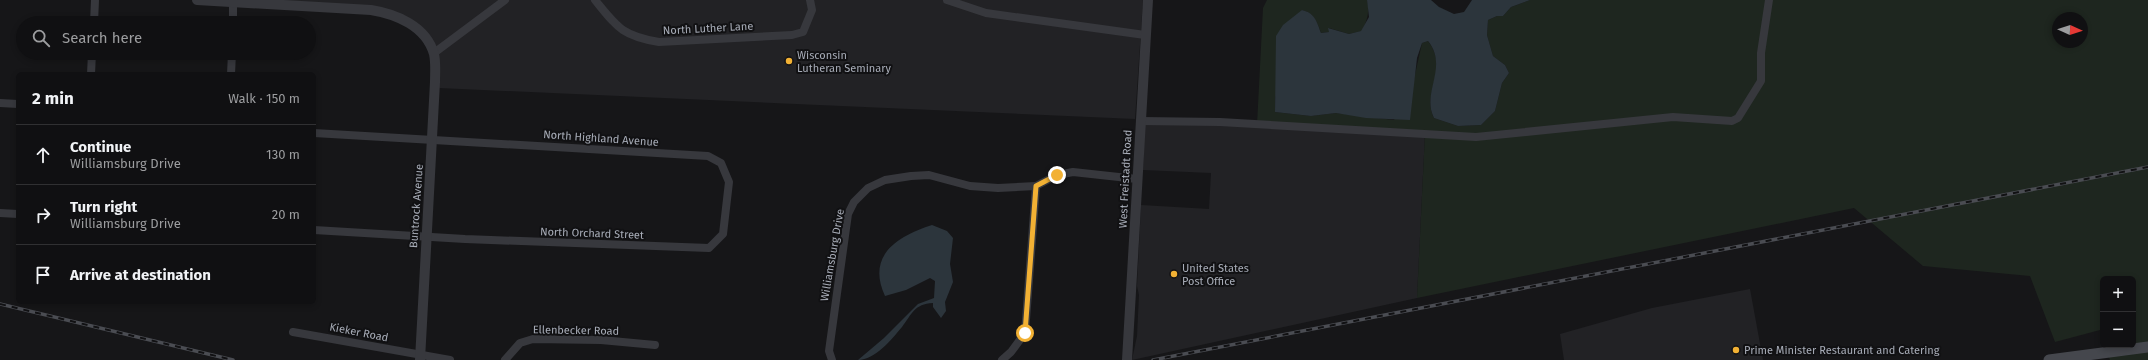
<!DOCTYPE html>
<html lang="en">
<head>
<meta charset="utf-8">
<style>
  body { margin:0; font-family:"Fira Sans",sans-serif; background:#19191b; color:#f1f3f6 }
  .controls { position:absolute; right:12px; bottom:12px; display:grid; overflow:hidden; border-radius:6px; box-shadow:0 2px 6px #0003 }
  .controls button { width:36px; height:36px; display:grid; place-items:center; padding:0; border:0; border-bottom:1px solid #303032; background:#101012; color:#f1f3f6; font:20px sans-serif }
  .compass { position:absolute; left:2052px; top:12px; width:36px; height:36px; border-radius:50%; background:#101012; box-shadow:0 2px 6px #0003; rotate:93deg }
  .stop { position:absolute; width:12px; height:12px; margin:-9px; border:3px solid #f2b134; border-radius:50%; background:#fff }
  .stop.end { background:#f2b134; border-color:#fff; box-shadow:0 1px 4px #0008 }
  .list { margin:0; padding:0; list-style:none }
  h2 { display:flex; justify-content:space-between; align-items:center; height:52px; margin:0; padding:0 16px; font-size:17px }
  h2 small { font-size:13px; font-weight:400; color:#9c9d9f }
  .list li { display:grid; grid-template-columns:26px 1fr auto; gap:12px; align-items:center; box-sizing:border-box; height:60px; padding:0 16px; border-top:1px solid #303032 }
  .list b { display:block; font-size:15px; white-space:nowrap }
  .list p { margin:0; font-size:13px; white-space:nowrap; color:#9c9d9f }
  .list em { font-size:13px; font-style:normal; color:#9c9d9f }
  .icon { flex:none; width:22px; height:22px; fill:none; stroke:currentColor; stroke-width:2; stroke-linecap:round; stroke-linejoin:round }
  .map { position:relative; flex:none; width:2148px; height:360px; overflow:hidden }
  .search { position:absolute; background:#101012; box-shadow:0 2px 6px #0003; left:16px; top:16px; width:300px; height:44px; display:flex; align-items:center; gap:10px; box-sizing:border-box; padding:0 14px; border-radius:22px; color:#9c9d9f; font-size:15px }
  .panel { position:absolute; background:#101012; box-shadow:0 2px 6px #0003; left:16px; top:72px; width:300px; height:232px; border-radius:6px }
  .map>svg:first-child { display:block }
  .built { fill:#222225 }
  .green { fill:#1e261f; fill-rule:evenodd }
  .water { fill:#2c353c }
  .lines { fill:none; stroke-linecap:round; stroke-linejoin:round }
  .minor { stroke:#37383d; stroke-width:8 }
  .tertiary { stroke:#37383d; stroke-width:10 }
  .secondary { stroke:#45474d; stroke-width:11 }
  .rail-casing { stroke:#4a4c52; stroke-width:3.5 }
  .rail { stroke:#111113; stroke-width:2; stroke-dasharray:6; stroke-linecap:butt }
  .route { stroke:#f2b134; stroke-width:5 }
  .poi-dot { fill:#f2b134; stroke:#111113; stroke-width:1.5 }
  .labels { text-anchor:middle; stroke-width:4; stroke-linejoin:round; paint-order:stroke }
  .street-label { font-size:11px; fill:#a8adb8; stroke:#111113 }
  .poi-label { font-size:11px; fill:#a8adb8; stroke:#111113; text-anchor:start }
</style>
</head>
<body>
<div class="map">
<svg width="2148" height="360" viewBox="0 0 2148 360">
  <rect width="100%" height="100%" fill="#161618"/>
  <g class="built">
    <path d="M265,0H1143L1135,119L439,88V66L408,18Z"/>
    <path d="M1145,120L1425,134L1417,298L1132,360L1137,336L1139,295L1137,286L1141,205L1209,209L1211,173L1143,170Z"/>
    <path d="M1750,289L1763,360H1564L1560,334L1652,308Z"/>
  </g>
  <path class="green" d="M1267,0H1367C1370,12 1367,20 1362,31L1349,34L1329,28V32L1321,33C1317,22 1314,13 1302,10L1275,98V112L1311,116L1336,113L1394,120L1413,84L1422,43L1428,41C1450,70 1421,92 1434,118L1458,126L1481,125L1495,111L1502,83L1509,73L1505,65L1493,56L1487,35L1488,20L1497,16H1503L1511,7L1530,0H2148V360H2110L2105,345H2133V279H2103V339L2100,330L2055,342L2030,276L1923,266L1854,208L1417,298L1425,134L1257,125L1263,8ZM2058,18H2082V42H2058Z"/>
  <g class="water">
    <path d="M1367,0H1431L1439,7L1454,14L1464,12L1472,0H1530L1511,7L1503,16H1497L1488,20L1487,35L1493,56L1505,65L1509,73L1502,83L1495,111L1481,125L1458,126L1434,118C1421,93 1449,67 1428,41L1422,43L1417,58L1410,120L1366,118L1336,113L1311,116L1275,112L1276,36L1283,25L1302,10C1315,13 1317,22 1321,33L1329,32L1328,28L1349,34L1361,31L1369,17Z"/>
    <path d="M932,225L947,231L953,238L950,264L953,282L945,302L946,311L941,318L933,307V303C914,304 912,314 902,327C892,339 875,360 858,360L884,338L918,304L934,298L935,281L930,278L906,290L885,296C866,255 898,236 932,225Z"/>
  </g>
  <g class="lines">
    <g class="minor">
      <path d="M595,0C617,27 622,36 659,42L792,35L803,32L812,10L810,0"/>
      <path d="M947,0L986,13L1145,35"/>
      <path d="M94,23L95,0"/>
      <path d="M233,23V2"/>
      <path d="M434,53L505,0"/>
      <path d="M91,74L92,53"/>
      <path d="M231,74L232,53"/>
      <path d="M0,103L18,104"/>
      <path d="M1141,121L1220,122L1476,137L1673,117L1732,121L1738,118L1761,81V53L1769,0"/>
      <path d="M314,133L708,156L721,163L729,182L723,234L709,248L465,239L314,230"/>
      <path d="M1036,186L1057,175L1073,172L1137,179"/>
      <path d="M0,213L18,214"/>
      <path d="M293,332L450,360"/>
      <path d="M505,360L520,343L533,339L601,340L655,345"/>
      <path d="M832,360L829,351L848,214L854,202L868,188L885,180L911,176L929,175L970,186L998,188L1036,186L1025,333L1011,352L1002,360"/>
    </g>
    <g class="tertiary">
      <path d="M197,0L371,10C396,14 426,26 434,54C436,63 435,73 435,82L420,360"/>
      <path d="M1127,360L1148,0"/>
    </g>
    <path class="secondary" d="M2049,360L2148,347"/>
    <defs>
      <g id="rail">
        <path d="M0,304L233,360"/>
        <path d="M1153,360L2148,167"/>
      </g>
    </defs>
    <use href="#rail" class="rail-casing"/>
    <use href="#rail" class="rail"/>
  </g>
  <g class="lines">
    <path class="route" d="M1025,333L1036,186L1057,175"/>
  </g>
  <g class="poi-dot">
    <circle cx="789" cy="61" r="4"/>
    <circle cx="1174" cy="274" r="4"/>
    <circle cx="1736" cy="350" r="4"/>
  </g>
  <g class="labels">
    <g class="street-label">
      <text transform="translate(708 28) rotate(-3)" y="4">North Luther Lane</text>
      <text transform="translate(601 138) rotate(4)" y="4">North Highland Avenue</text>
      <text transform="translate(1125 179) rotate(-87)" y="4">West Freistadt Road</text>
      <text transform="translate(416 206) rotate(-86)" y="4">Buntrock Avenue</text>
      <text transform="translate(592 233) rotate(2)" y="4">North Orchard Street</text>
      <text transform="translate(832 255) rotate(-80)" y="4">Williamsburg Drive</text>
      <text transform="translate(576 330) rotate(1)" y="4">Ellenbecker Road</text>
      <text transform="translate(359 332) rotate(11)" y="4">Kieker Road</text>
    </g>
    <g class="poi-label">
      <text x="797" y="59">Wisconsin<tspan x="797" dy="13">Lutheran Seminary</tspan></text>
      <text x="1182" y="272">United States<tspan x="1182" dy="13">Post Office</tspan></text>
      <text x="1744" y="354">Prime Minister Restaurant and Catering</text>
    </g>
  </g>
</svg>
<div class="controls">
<button>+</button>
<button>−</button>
</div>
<svg class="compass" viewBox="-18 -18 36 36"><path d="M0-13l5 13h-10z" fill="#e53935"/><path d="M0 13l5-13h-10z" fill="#9c9d9f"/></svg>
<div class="stop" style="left:1025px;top:333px"></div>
<div class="stop end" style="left:1057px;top:175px"></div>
<div class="search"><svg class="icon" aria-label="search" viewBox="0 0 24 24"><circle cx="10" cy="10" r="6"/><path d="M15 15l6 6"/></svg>Search here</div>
<section class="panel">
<h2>2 min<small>Walk · 150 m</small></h2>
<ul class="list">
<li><svg class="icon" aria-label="ahead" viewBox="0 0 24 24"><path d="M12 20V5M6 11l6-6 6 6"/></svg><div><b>Continue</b><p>Williamsburg Drive</p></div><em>130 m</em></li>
<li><svg class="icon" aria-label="right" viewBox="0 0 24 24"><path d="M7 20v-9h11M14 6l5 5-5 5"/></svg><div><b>Turn right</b><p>Williamsburg Drive</p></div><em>20 m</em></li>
<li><svg class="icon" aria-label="arrive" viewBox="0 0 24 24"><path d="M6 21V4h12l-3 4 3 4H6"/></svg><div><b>Arrive at destination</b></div></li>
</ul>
</section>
</div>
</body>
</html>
